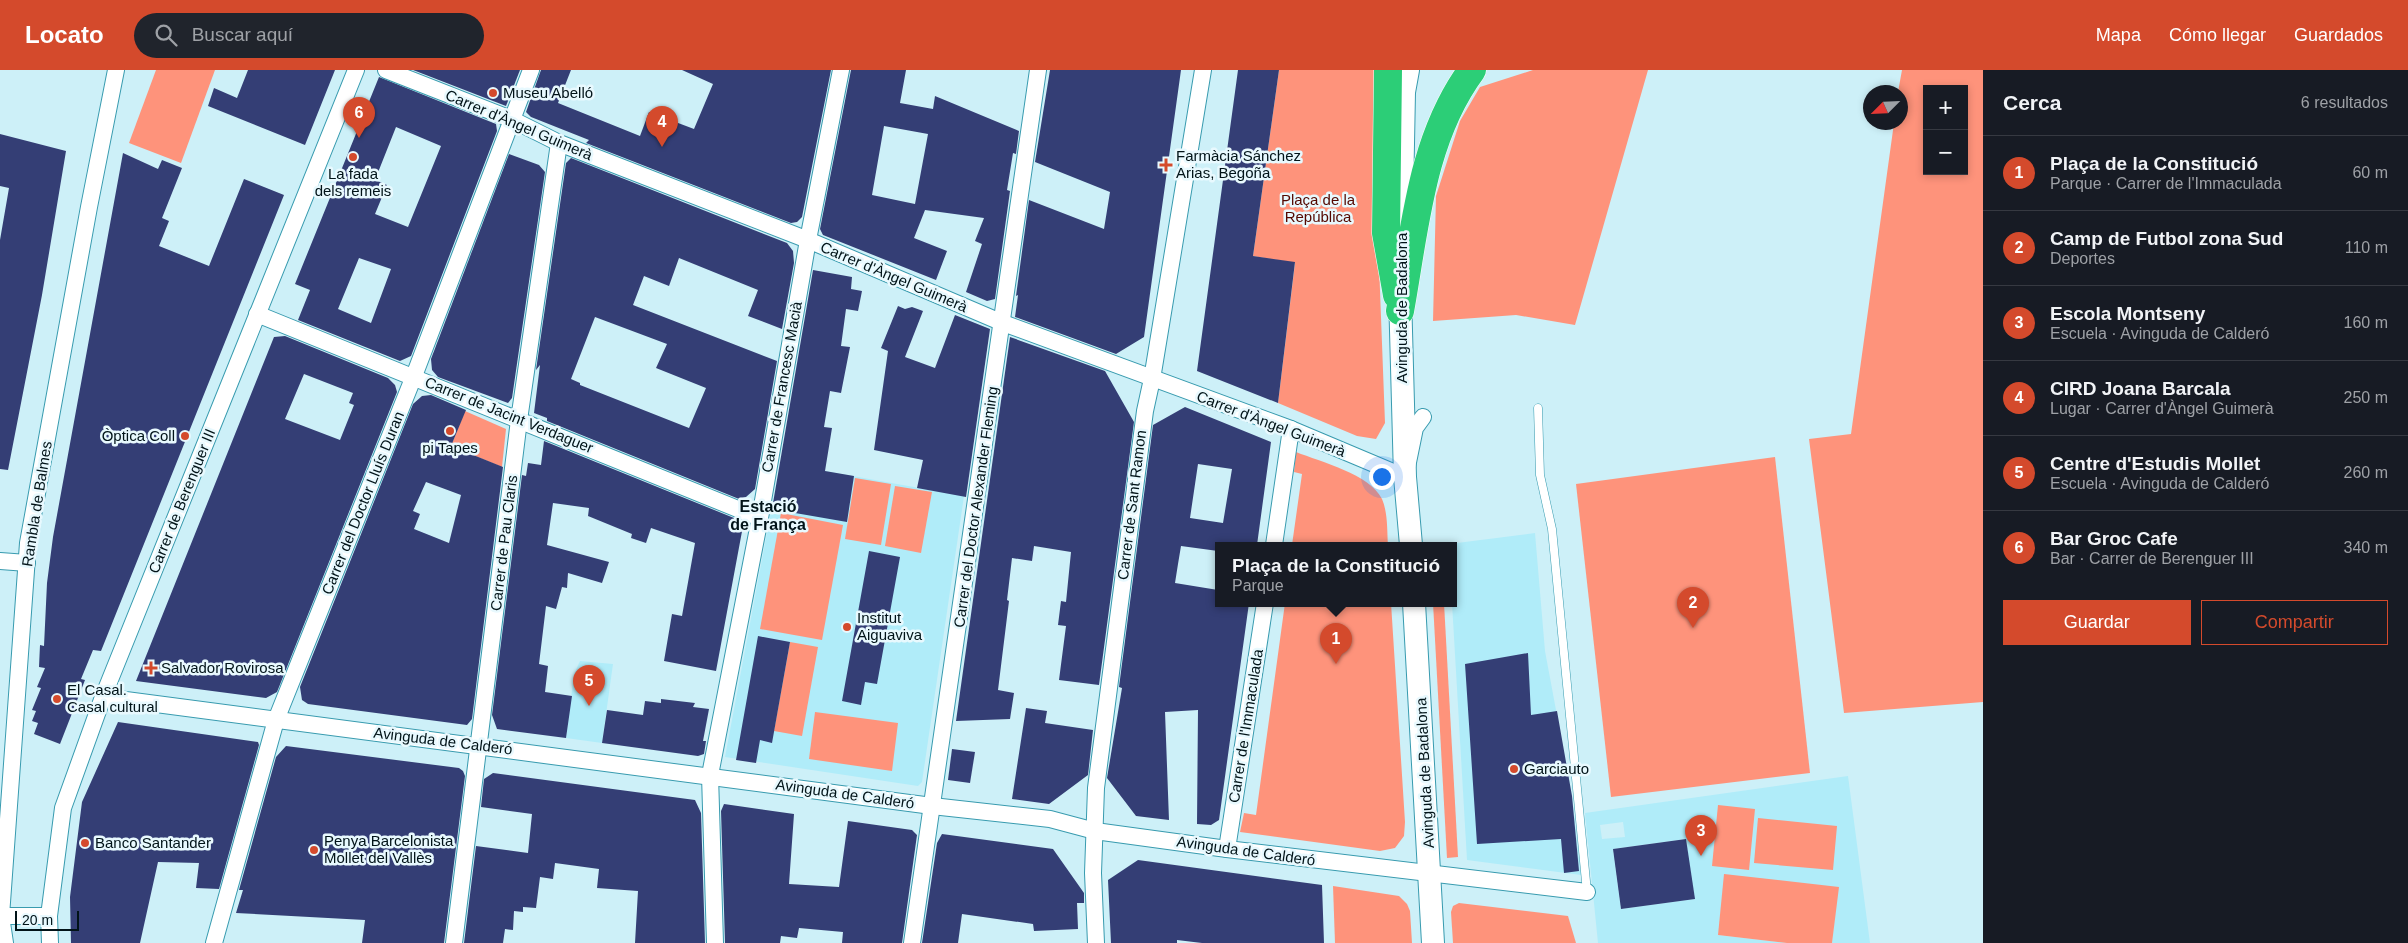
<!DOCTYPE html>
<html lang="es">
<head>
<meta charset="utf-8">
<style>
  body { margin:0; font-family:Arial,sans-serif; background:#20242c; color:#f1f3f6 }
  .controls { position:absolute; right:15px; top:15px; display:grid; overflow:hidden; border-radius:0px; box-shadow:0 2px 8px #0003 }
  .controls button { width:45px; height:45px; display:grid; place-items:center; padding:0; border:0; border-bottom:1px solid #363941; background:#171b24; color:#f1f3f6; font:25px sans-serif }
  .compass { position:absolute; left:1863px; top:15px; width:45px; height:45px; border-radius:50%; background:#171b24; box-shadow:0 2px 8px #0003; rotate:246deg }
  .scale { position:absolute; left:15px; bottom:12px; width:64px; box-sizing:border-box; padding-left:5px; border:2px solid #011318; border-top:0; font-size:14px; line-height:18px; white-space:nowrap; color:#011318; -webkit-text-stroke:4px #e8f9fe; paint-order:stroke }
  .you { position:absolute; left:1381px; top:406px; width:18px; height:18px; margin:-12px; border:4px solid #fff; border-radius:50%; background:#1a73e8; box-shadow:0 0 0 8px #1a73e833 }
  .badge { display:grid; place-items:center; width:32px; height:32px; border-radius:50%; background:#d44a2c; color:#fff; font-size:16px; font-weight:700 }
  .pin { position:absolute; translate:-50% -41px; filter:drop-shadow(0 1px 2px #0008) }
  .pin::after { content:''; position:absolute; top:26px; width:18px; height:15px; background:inherit; clip-path:polygon(0 0,100% 0,50% 100%) }
  .popup { position:absolute; left:1215px; top:472px; width:242px; height:65px; box-sizing:border-box; display:grid; place-content:center; border-radius:0px; background:#171b24; filter:drop-shadow(0 1px 4px #0005); font-size:16px; white-space:nowrap; color:#9ea1a6 }
  .popup b { font-size:19px; color:#f1f3f6 }
  .popup::after { content:''; position:absolute; left:50%; top:100%; margin-left:-10px; border:10px solid transparent; border-top-color:#171b24 }
  .list { margin:0; padding:0; list-style:none }
  h2 { display:flex; justify-content:space-between; align-items:center; height:65px; margin:0; padding:0 20px; font-size:21px }
  h2 small { font-size:16px; font-weight:400; color:#9ea1a6 }
  .list li { display:grid; grid-template-columns:32px 1fr auto; gap:15px; align-items:center; box-sizing:border-box; height:75px; padding:0 20px; border-top:1px solid #363941 }
  .list b { display:block; font-size:19px; white-space:nowrap }
  .list p { margin:0; font-size:16px; white-space:nowrap; color:#9ea1a6 }
  .list em { font-size:16px; font-style:normal; color:#9ea1a6 }
  .actions { display:flex; gap:10px; padding:15px 20px }
  .actions a { flex:1; padding:11px 0; border:1px solid #d44a2c; border-radius:0px; text-align:center; font-size:18px; color:#d44a2c }
  .actions .main { background:#d44a2c; color:#fff }
  .icon { flex:none; width:28px; height:28px; fill:none; stroke:currentColor; stroke-width:2; stroke-linecap:round; stroke-linejoin:round }
  .map { position:relative; flex:none; width:1983px; height:873px; overflow:hidden }
  header { display:flex; align-items:center; gap:30px; box-sizing:border-box; height:70px; padding:0 25px; background:#d44a2c; color:#fff }
  header strong { font-size:24px }
  nav { display:flex; gap:28px; margin-inline-start:auto; font-size:18px }
  .search { width:350px; height:45px; background:#20242c; display:flex; align-items:center; gap:12px; box-sizing:border-box; padding:0 18px; border-radius:28px; color:#9ea1a6; font-size:19px }
  main { display:flex }
  aside { flex:1; background:#171b24 }
  .map>svg:first-child { display:block }
  .built { fill:#b0ecf9; fill-rule:evenodd }
  .green { fill:#fe937b; fill-rule:evenodd }
  .building { fill:#343e75; fill-rule:evenodd }
  .lines { fill:none; stroke-linecap:round; stroke-linejoin:round }
  .lane-casing { stroke:#389baf; stroke-width:9 }
  .street-casing { stroke:#389baf; stroke-width:18 }
  .secondary-casing { stroke:#389baf; stroke-width:24 }
  .highway-casing { stroke:#fff; stroke-width:29 }
  .lane { stroke:#fff; stroke-width:8 }
  .street { stroke:#fff; stroke-width:16 }
  .secondary { stroke:#fff; stroke-width:22 }
  .highway { stroke:#2cce77; stroke-width:28 }
  .poi-dot { fill:#d44a2c; stroke:#e8f9fe; stroke-width:2 }
  .labels { text-anchor:middle; stroke-width:5; stroke-linejoin:round; paint-order:stroke }
  .poi-label { font-size:15px; fill:#011318; stroke:#e8f9fe; text-anchor:start }
  .street-label { font-size:15px; fill:#011318; stroke:#e8f9fe }
  .park-label { font-size:15px; fill:#540800; stroke:#e8f9fe }
  .neighbourhood-label { font-size:16px; font-weight:bold; fill:#011318; stroke:#e8f9fe }
</style>
</head>
<body>
<header>
<strong>Locato</strong>
<div class="search"><svg class="icon" aria-label="search" viewBox="0 0 24 24"><circle cx="10" cy="10" r="6"/><path d="M15 15l6 6"/></svg>Buscar aquí</div>
<nav><a>Mapa</a><a>Cómo llegar</a><a>Guardados</a></nav>
</header>
<main>
<div class="map">
<svg width="1983" height="873" viewBox="0 0 1983 873">
  <rect width="100%" height="100%" fill="#cdf0f8"/>
  <g class="built">
    <path d="M780,393L964,426L922,712L918,716L725,687Z"/>
    <path d="M1535,463L1545,581L1572,726L1581,805L1467,790L1452,533H1454V475L1449,474Z"/>
    <path d="M580,591L613,594L602,673L566,668L574,604Z"/>
    <path d="M1848,706L1870,873H1832L1838,817L1718,865L1787,873H1598L1585,743ZM1623,752L1625,767L1602,769L1600,755ZM1686,769L1694,829L1621,839L1613,779Z"/>
  </g>
  <g class="green">
    <path d="M156,0H215L181,93L129,73Z"/>
    <path d="M1279,0H1378L1375,88L1385,353L1376,369L1357,366L1278,333L1295,193L1253,186Z"/>
    <path d="M1533,0H1648L1575,255L1516,245L1433,251L1436,126L1460,51L1480,17Z"/>
    <path d="M1902,0H1983V632L1844,643L1809,369L1851,364L1894,53L1900,52V22H1898ZM1927,19H1964V101H1927Z"/>
    <path d="M465,341L506,359L502,397L451,376Z"/>
    <path d="M1296,382C1321,392 1370,404 1382,429C1388,443 1387,461 1388,475H1292L1302,404L1294,402Z"/>
    <path d="M1775,387L1810,703L1611,727L1576,414Z"/>
    <path d="M855,408L891,414L881,475L845,469Z"/>
    <path d="M895,416L932,422L921,483L885,476Z"/>
    <path d="M781,443L843,455L822,570L760,559Z"/>
    <path d="M1285,533H1391L1405,752L1404,766L1395,778L1380,781L1240,762L1244,743L1256,745Z"/>
    <path d="M1433,533H1444L1458,787L1447,788Z"/>
    <path d="M790,572L818,577L802,666L774,661Z"/>
    <path d="M815,642L898,653L892,701L809,689Z"/>
    <path d="M1718,735L1755,739L1749,800L1712,796Z"/>
    <path d="M1758,748L1837,756L1833,800L1754,793Z"/>
    <path d="M1724,804L1839,817L1832,873H1787L1718,865Z"/>
    <path d="M1333,816L1399,826L1407,834L1410,841L1412,873H1335Z"/>
    <path d="M1459,833L1568,846L1576,873H1453L1451,842L1453,836Z"/>
  </g>
  <g class="building">
    <path d="M248,0H335L305,75L208,36L214,18L237,28Z"/>
    <path d="M413,0H520L506,36Z"/>
    <path d="M541,0H571L558,33L640,66L649,42L694,59L713,14L682,0H831L802,147L797,152L791,153L586,73L589,70L531,47L526,42Z"/>
    <path d="M851,0H906L900,33L933,39L935,26L1019,61L1016,84L1013,83L1007,120L1010,121L995,229L987,231L966,222L982,174L975,171L984,148L925,140L914,168L947,181L936,210L823,165L820,159ZM884,56L928,64L915,134L872,125Z"/>
    <path d="M1050,0H1181L1144,267L1116,284L1015,247L1018,225L1016,226L1029,130L1104,159L1110,122L1035,92Z"/>
    <path d="M1238,0H1279L1253,186L1295,192L1278,333L1197,301Z"/>
    <path d="M379,7L496,54L497,61L411,286L400,291L298,250L310,220L295,214ZM396,57L441,76L408,157L375,144L387,115L375,110ZM359,188L391,199L371,253L338,239Z"/>
    <path d="M0,64L66,81L42,225L8,400L0,399V170L9,118L0,116Z"/>
    <path d="M123,83L158,99L162,90L182,98L162,148L169,151L159,176L209,196L244,109L284,125L101,581L93,580L81,609L85,610L60,674L34,664L38,653L32,651L36,641L32,640L41,618L37,617L45,598L39,597L40,575L44,576L47,513L53,467Z"/>
    <path d="M509,84L539,95L545,102L512,328L508,333L438,307L432,300L431,289Z"/>
    <path d="M571,88L787,173L793,181L794,193L782,259L748,246L758,220L679,188L669,216L644,206L633,235L777,291L755,419L746,427L739,429L547,351V348L534,343L540,295L536,300L566,93ZM595,247L667,274L656,298L706,318L689,358L580,315V313L571,309Z"/>
    <path d="M813,200L852,207L851,219L862,221L858,241L846,239L841,276L850,277L841,323L830,321L824,357L832,358L825,401L854,406L847,452L772,439Z"/>
    <path d="M898,236L905,239L912,237L923,241L905,287L935,298L955,245L990,259L966,427L917,418L923,390L874,380L888,281L881,278Z"/>
    <path d="M285,266L388,308L395,315L397,322L277,622L266,628L136,611L274,267ZM304,304L353,323L349,333L354,335L340,370L285,349Z"/>
    <path d="M1010,267L1105,301L1134,352L1099,615L1059,610L1066,556L1058,555L1061,531L1066,532L1071,482L1034,476L1032,491L1012,488L1007,530L1009,531L998,620L1014,623L1010,649L956,651Z"/>
    <path d="M431,325L466,340L451,376L503,397L472,649L467,655L308,634L302,630L300,617L413,334L422,326ZM426,412L461,425L449,473L414,459L420,444L413,441Z"/>
    <path d="M1185,337L1271,372L1257,475H1218V481L1181,476L1178,494L1175,513L1218,520V533H1249L1219,750L1211,755L1197,754L1198,640L1165,642L1169,750L1136,746L1107,708L1122,618L1119,617L1153,355ZM1198,394L1232,399L1223,453L1190,448Z"/>
    <path d="M544,371L734,448L743,456L716,601L664,591L672,544L682,546L695,473L651,458L646,473L631,468L632,464L588,446L589,438L553,433L547,475L609,492L602,513L568,503L567,518L562,517L556,539L546,536L539,594L548,596L545,622L572,626L566,668L497,659L492,645L522,405L526,406L528,393L541,395Z"/>
    <path d="M869,481L900,487L877,614L865,612L861,635L842,631Z"/>
    <path d="M758,566L790,572L772,673L760,670L756,693L736,690Z"/>
    <path d="M1528,583L1531,645L1557,641L1572,726L1579,801L1564,803L1561,769L1477,774L1465,594Z"/>
    <path d="M661,629L695,633L693,637L709,639L703,671H706L704,684L698,686L602,673L607,640L643,645L645,631L661,633Z"/>
    <path d="M1026,638L1047,641L1045,653L1093,660L1088,705L1049,734L1012,729Z"/>
    <path d="M118,652L258,672L259,675L219,819L196,818L199,793L158,792L140,873H71L70,827L82,732Z"/>
    <path d="M286,676L459,698L463,701L465,706L444,873H362L365,850L236,843L243,820H239L276,687Z"/>
    <path d="M952,679L975,682L970,713L948,710Z"/>
    <path d="M493,703L695,730L701,743L705,873H635L638,821L597,818L599,799L555,793L553,809L540,807L536,838L523,837V842L514,841L513,860L505,859L503,873H464L476,776L528,783L532,744L481,737L484,709Z"/>
    <path d="M724,734L794,744L789,814L839,817L848,751L912,760L917,765L902,873H842L843,862L799,858L797,868L781,866L780,873H725L721,741Z"/>
    <path d="M942,764L1053,779L1084,823V833H1077L1078,859L1034,861L1033,854L962,844L958,873H922L937,773Z"/>
    <path d="M1686,769L1695,829L1621,839L1613,779Z"/>
    <path d="M1138,790L1322,815L1324,873H1202L1177,870V873H1111L1108,810Z"/>
  </g>
  <g class="lines">
    <defs>
      <path id="lane" d="M1538,338L1540,405L1552,459L1587,822"/>
      <g id="street">
        <path d="M386,0L511,49L559,73L808,170L1003,253L1291,359L1405,407L1415,358L1423,347"/>
        <path d="M257,244L760,448"/>
        <path d="M1274,475L1291,359"/>
        <path d="M0,491L27,493"/>
        <path d="M103,627L932,736L1050,749L1095,761L1227,779L1587,822"/>
        <path d="M1227,779L1265,533"/>
        <path d="M0,846H49"/>
        <path d="M5,873L1,846L28,473L89,137L116,0"/>
        <path d="M50,873L49,846L63,738L103,627L356,0"/>
        <path d="M214,873L276,650L414,306L531,0"/>
        <path d="M454,873L519,350L559,73"/>
        <path d="M715,873L710,705L760,448L808,170L841,0"/>
        <path d="M912,873L1038,0"/>
        <path d="M1096,873L1093,803L1096,718L1145,341L1152,309L1203,0"/>
      </g>
      <g id="secondary">
        <path d="M1401,177L1404,22L1408,0"/>
        <path d="M1400,224L1405,407L1411,475"/>
        <path d="M1414,533L1433,873"/>
      </g>
      <g id="highway">
        <path d="M1388,0L1386,163L1397,225"/>
        <path d="M1400,241C1415,159 1421,69 1472,0"/>
      </g>
    </defs>
    <use href="#lane" class="lane-casing"/>
    <use href="#street" class="street-casing"/>
    <use href="#secondary" class="secondary-casing"/>
    <use href="#highway" class="highway-casing"/>
    <use href="#lane" class="lane"/>
    <use href="#street" class="street"/>
    <use href="#secondary" class="secondary"/>
    <use href="#highway" class="highway"/>
  </g>
  <g class="poi-dot">
    <circle cx="493" cy="23" r="5"/>
    <circle cx="353" cy="87" r="5"/>
    <path d="M1163.5 87.5h5v5h5v5h-5v5h-5v-5h-5v-5h5z"/>
    <circle cx="450" cy="361" r="5"/>
    <circle cx="185" cy="366" r="5"/>
    <circle cx="847" cy="557" r="5"/>
    <path d="M148.5 590.5h5v5h5v5h-5v5h-5v-5h-5v-5h5z"/>
    <circle cx="57" cy="629" r="5"/>
    <circle cx="1514" cy="699" r="5"/>
    <circle cx="85" cy="773" r="5"/>
    <circle cx="314" cy="780" r="5"/>
  </g>
  <g class="labels">
    <g class="poi-label">
      <text x="503" y="28">Museu Abelló</text>
      <text x="1176" y="91">Farmàcia Sánchez<tspan x="1176" dy="17">Arias, Begoña</tspan></text>
      <text x="353" y="109" text-anchor="middle">La fada<tspan x="353" dy="17">dels remeis</tspan></text>
      <text x="175" y="371" text-anchor="end">Òptica Coll</text>
      <text x="450" y="383" text-anchor="middle">pi Tapes</text>
      <text x="857" y="553">Institut<tspan x="857" dy="17">Aiguaviva</tspan></text>
      <text x="161" y="603">Salvador Rovirosa</text>
      <text x="67" y="625">El Casal.<tspan x="67" dy="17">Casal cultural</tspan></text>
      <text x="1524" y="704">Garciauto</text>
      <text x="324" y="776">Penya Barcelonista<tspan x="324" dy="17">Mollet del Vallès</tspan></text>
      <text x="95" y="778">Banco Santander</text>
    </g>
    <g class="street-label">
      <text transform="translate(519 55) rotate(23)" y="5">Carrer d'Àngel Guimerà</text>
      <text transform="translate(894 207) rotate(23)" y="5">Carrer d'Àngel Guimerà</text>
      <text transform="translate(1402 238) rotate(-90)" y="5">Avinguda de Badalona</text>
      <text transform="translate(782 317) rotate(-80)" y="5">Carrer de Francesc Macià</text>
      <text transform="translate(509 345) rotate(22)" y="5">Carrer de Jacint Verdaguer</text>
      <text transform="translate(1271 354) rotate(21)" y="5">Carrer d'Àngel Guimerà</text>
      <text transform="translate(182 431) rotate(-68)" y="5">Carrer de Berenguer III</text>
      <text transform="translate(363 433) rotate(-68)" y="5">Carrer del Doctor Lluís Duran</text>
      <text transform="translate(37 434) rotate(-81)" y="5">Rambla de Balmes</text>
      <text transform="translate(1132 435) rotate(-83)" y="5">Carrer de Sant Ramon</text>
      <text transform="translate(976 437) rotate(-82)" y="5">Carrer del Doctor Alexander Fleming</text>
      <text transform="translate(504 473) rotate(-83)" y="5">Carrer de Pau Claris</text>
      <text transform="translate(1246 656) rotate(-81)" y="5">Carrer de l'Immaculada</text>
      <text transform="translate(443 671) rotate(7)" y="5">Avinguda de Calderó</text>
      <text transform="translate(1425 703) rotate(-93)" y="5">Avinguda de Badalona</text>
      <text transform="translate(845 724) rotate(8)" y="5">Avinguda de Calderó</text>
      <text transform="translate(1246 781) rotate(8)" y="5">Avinguda de Calderó</text>
    </g>
    <g class="park-label">
      <text x="1318" y="135">Plaça de la<tspan x="1318" dy="17">República</tspan></text>
    </g>
    <g class="neighbourhood-label">
      <text x="768" y="442">Estació<tspan x="768" dy="18">de França</tspan></text>
    </g>
  </g>
</svg>
<div class="controls">
<button>+</button>
<button>−</button>
</div>
<svg class="compass" viewBox="-18 -18 36 36"><path d="M0-13l5 13h-10z" fill="#e53935"/><path d="M0 13l5-13h-10z" fill="#9ea1a6"/></svg>
<div class="scale">20 m</div>
<div class="you"></div>
<div class="pin badge" style="left:1336px;top:594px">1</div>
<div class="popup"><b>Plaça de la Constitució</b>Parque</div>
<div class="pin badge" style="left:1693px;top:558px">2</div>
<div class="pin badge" style="left:1701px;top:786px">3</div>
<div class="pin badge" style="left:662px;top:77px">4</div>
<div class="pin badge" style="left:589px;top:636px">5</div>
<div class="pin badge" style="left:359px;top:68px">6</div>
</div>
<aside>
<h2>Cerca<small>6 resultados</small></h2>
<ul class="list">
<li><span class="badge">1</span><div><b>Plaça de la Constitució</b><p>Parque · Carrer de l'Immaculada</p></div><em>60 m</em></li>
<li><span class="badge">2</span><div><b>Camp de Futbol zona Sud</b><p>Deportes</p></div><em>110 m</em></li>
<li><span class="badge">3</span><div><b>Escola Montseny</b><p>Escuela · Avinguda de Calderó</p></div><em>160 m</em></li>
<li><span class="badge">4</span><div><b>CIRD Joana Barcala</b><p>Lugar · Carrer d'Àngel Guimerà</p></div><em>250 m</em></li>
<li><span class="badge">5</span><div><b>Centre d'Estudis Mollet</b><p>Escuela · Avinguda de Calderó</p></div><em>260 m</em></li>
<li><span class="badge">6</span><div><b>Bar Groc Cafe</b><p>Bar · Carrer de Berenguer III</p></div><em>340 m</em></li>
</ul>
<div class="actions"><a class="main">Guardar</a><a>Compartir</a></div>
</aside>
</main>
</body>
</html>
